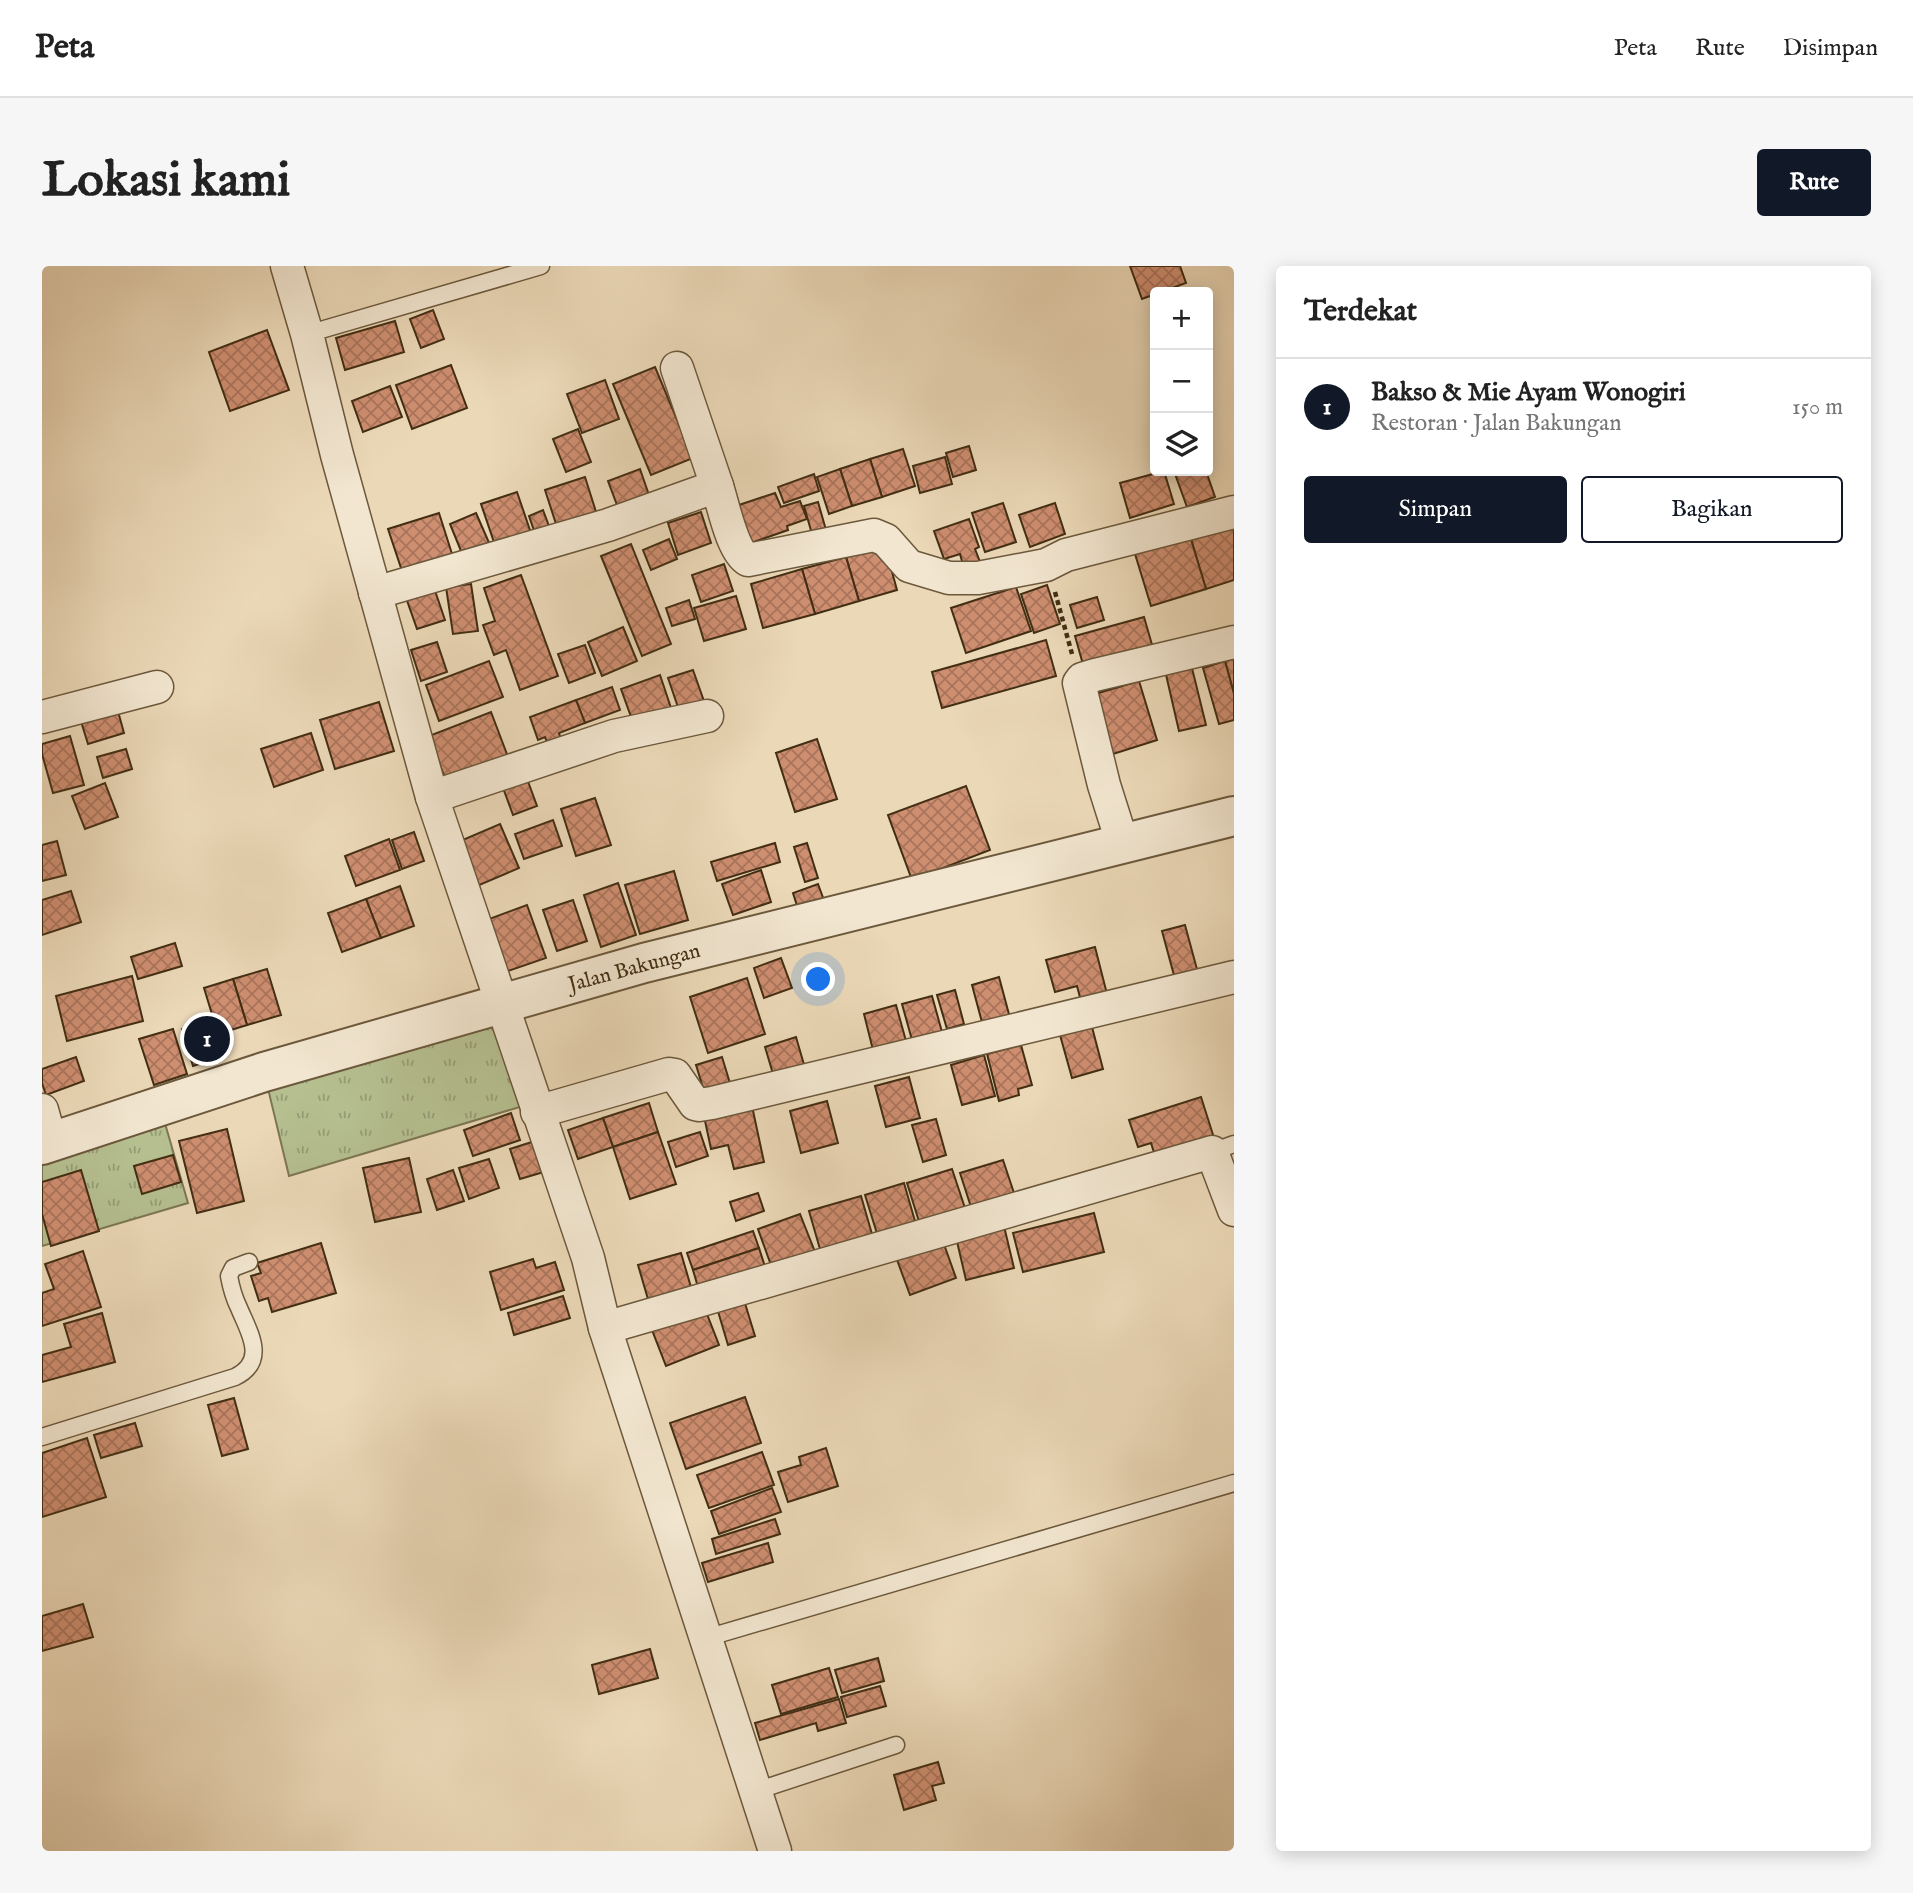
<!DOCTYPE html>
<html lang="id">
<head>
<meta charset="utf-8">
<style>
  body { margin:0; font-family:"IM FELL English",serif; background:#f6f6f6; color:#222 }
  .controls { position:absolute; right:21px; top:21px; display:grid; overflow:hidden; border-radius:7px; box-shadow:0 4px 18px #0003 }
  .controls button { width:63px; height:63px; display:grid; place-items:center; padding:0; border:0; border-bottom:2px solid #e0e0e0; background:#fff; color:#222; font:35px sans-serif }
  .you { position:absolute; left:777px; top:714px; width:24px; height:24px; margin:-18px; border:5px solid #fff; border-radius:50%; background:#1a73e8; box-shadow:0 0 0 10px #1a73e833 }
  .badge { display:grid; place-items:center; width:46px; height:46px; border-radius:50%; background:#111827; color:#fff; font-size:23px; font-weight:700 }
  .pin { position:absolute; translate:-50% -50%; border:4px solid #fff; box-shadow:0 2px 7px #0006 }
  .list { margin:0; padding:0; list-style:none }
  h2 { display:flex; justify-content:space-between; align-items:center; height:91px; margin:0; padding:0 28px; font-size:30px }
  h2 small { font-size:23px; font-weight:400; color:#767676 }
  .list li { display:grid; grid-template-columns:46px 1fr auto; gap:21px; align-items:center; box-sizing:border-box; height:98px; padding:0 28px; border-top:2px solid #e0e0e0 }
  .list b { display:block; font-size:26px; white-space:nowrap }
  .list p { margin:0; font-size:23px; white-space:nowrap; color:#767676 }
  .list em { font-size:23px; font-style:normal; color:#767676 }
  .actions { display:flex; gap:14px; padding:21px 28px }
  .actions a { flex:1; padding:16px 0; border:2px solid #111827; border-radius:7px; text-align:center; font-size:24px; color:#111827 }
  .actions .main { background:#111827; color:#fff }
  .icon { flex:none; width:38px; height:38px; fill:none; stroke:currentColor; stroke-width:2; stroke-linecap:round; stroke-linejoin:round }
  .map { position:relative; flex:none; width:1192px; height:1585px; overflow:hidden; border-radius:7px }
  header { display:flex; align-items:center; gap:42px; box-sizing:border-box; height:98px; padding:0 35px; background:#fff; border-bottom:2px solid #e0e0e0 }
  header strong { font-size:33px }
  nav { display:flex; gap:38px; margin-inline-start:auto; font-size:24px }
  .intro { display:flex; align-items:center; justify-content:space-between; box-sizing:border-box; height:168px; padding:0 42px }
  h1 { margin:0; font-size:49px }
  .button { padding:18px 32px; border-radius:7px; background:#111827; color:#fff; font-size:24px; font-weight:700 }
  main { display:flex; gap:42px; padding:0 42px }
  aside { flex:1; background:#fff; border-radius:7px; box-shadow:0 4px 18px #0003 }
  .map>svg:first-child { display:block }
  .grass { fill:url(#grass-tufts); stroke:#7c7652; stroke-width:2 }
  .building { fill:url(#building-cross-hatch); stroke:#422e13; stroke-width:2 }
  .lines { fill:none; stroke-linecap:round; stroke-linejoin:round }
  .service-casing { stroke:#6c583c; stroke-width:19 }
  .minor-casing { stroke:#6c583c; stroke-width:35 }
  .tertiary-casing { stroke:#6c583c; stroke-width:42 }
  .path { stroke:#422e13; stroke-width:4.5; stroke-dasharray:5 3.5; stroke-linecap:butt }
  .service { stroke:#f2e6d0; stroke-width:16 }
  .minor { stroke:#f2e6d0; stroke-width:32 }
  .tertiary { stroke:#f2e6d0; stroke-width:38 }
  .labels { text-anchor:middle; stroke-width:6; stroke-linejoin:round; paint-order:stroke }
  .street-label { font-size:21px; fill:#422e13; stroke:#f2e6d0 }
</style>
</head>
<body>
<header>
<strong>Peta</strong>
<nav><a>Peta</a><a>Rute</a><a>Disimpan</a></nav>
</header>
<div class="intro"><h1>Lokasi kami</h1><a class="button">Rute</a></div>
<main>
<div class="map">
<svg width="1192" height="1585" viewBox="0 0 1192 1585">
  <defs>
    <pattern id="grass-tufts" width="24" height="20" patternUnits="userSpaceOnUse" patternTransform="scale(1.75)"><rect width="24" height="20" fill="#b5bf90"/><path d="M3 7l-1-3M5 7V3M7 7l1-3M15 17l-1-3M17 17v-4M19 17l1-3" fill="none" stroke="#959c74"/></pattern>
    <pattern id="building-cross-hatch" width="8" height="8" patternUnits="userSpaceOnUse" patternTransform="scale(1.75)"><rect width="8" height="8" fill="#ce8e70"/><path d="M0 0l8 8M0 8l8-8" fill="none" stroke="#a9745b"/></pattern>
  </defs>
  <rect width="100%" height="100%" fill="#ebd8b7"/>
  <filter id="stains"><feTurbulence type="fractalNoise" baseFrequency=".00286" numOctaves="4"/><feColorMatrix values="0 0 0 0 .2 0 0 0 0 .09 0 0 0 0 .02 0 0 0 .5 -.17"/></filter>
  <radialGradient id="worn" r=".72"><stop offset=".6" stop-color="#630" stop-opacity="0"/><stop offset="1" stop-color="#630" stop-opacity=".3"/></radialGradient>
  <g class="grass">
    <path d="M456,724L491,837L247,910L222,806Z"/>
    <path d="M118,840L146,937L0,980V879Z"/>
  </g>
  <g class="building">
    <path d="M1088,0H1138L1144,17L1100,33Z"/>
    <path d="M391,44L402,73L379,82L368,53Z"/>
    <path d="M353,55L362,86L303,104L294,72Z"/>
    <path d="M225,64L247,124L188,145L167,86Z"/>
    <path d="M409,99L425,142L370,163L354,119Z"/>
    <path d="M613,101L651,192L609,209L571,118Z"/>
    <path d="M563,114L577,153L540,167L525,128Z"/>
    <path d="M348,120L360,151L321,166L310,135Z"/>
    <path d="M536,163L549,196L524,206L511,173Z"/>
    <path d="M927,180L934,204L911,211L904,187Z"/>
    <path d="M861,183L873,220L840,231L828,193Z"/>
    <path d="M903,191L910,218L878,227L871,200Z"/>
    <path d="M828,193L840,231L810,240L798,203Z"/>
    <path d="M598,203L609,235L578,247L566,215Z"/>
    <path d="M798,203L810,240L787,248L775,211Z"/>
    <path d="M1122,205L1132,238L1088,252L1078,217Z"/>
    <path d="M1132,205H1164L1173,231L1145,241Z"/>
    <path d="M772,208L777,225L742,237L736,221Z"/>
    <path d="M543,211L555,249L515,261L503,224Z"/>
    <path d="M475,226L491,273L455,285L439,238Z"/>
    <path d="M733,227L739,241L758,235L765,253L745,260L746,264L709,277L697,239Z"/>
    <path d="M776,236L784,264L770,268L762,240Z"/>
    <path d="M961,237L974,276L943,286L930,247Z"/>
    <path d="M1013,237L1023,268L988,281L977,249Z"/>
    <path d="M501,244L511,271L496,276L487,250Z"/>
    <path d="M659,246L669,277L636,289L626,257Z"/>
    <path d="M397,247L411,291L361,308L346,263Z"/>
    <path d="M434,247L448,279L421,290L408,258Z"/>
    <path d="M927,253L937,281L933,283L938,296L922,302L918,288L902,293L892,265Z"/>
    <path d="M1192,257V314L1164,323L1148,270Z"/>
    <path d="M1148,270L1164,323L1109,340L1093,288Z"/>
    <path d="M627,273L635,293L609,304L601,284Z"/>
    <path d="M589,278L629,378L600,390L559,290Z"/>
    <path d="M843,280L855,324L817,335L804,291Z"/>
    <path d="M804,291L817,335L773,348L760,303Z"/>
    <path d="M682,298L691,325L659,336L650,309Z"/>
    <path d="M760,303L773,348L721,362L709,318Z"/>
    <path d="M479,309L516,410L478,424L464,384L452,389L441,359L453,355L442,322Z"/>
    <path d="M389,313L403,354L375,363L361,323Z"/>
    <path d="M429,318L436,365L411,368L404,321Z"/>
    <path d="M1005,319L1018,358L992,367L979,328Z"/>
    <path d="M974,321L989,365L924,387L909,342Z"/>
    <path d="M694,330L704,363L662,375L652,342Z"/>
    <path d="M1055,331L1062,354L1035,362L1028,339Z"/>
    <path d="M647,334L653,353L630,360L624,342Z"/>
    <path d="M1102,351L1111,382L1042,402L1033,370Z"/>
    <path d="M581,361L595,395L560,410L546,376Z"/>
    <path d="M1004,374L1014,410L900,442L890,406Z"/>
    <path d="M395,376L405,406L379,415L369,384Z"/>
    <path d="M543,379L553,407L527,417L516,388Z"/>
    <path d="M1192,393V428L1183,395Z"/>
    <path d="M1148,394L1164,459L1137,465L1122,400Z"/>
    <path d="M447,395L461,431L397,455L384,419Z"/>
    <path d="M1183,395L1192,428V454L1177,458L1161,402Z"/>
    <path d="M651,404L664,441L639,450L626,412Z"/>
    <path d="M618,409L630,445L592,459L579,423Z"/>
    <path d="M1097,415L1115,474L1071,488L1053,428Z"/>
    <path d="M570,421L578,444L543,457L534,434Z"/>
    <path d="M534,434L543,457L517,467L520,478L508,483L503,471L496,474L488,451Z"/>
    <path d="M337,436L352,485L293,503L278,454Z"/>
    <path d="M74,438L82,467L46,478L37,449Z"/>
    <path d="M449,446L466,491L404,515L387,470Z"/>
    <path d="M269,467L281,504L232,521L219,483Z"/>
    <path d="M28,470L42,519L11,527L0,488V478Z"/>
    <path d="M775,473L795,533L753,546L734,487Z"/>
    <path d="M84,483L90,503L61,512L55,491Z"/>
    <path d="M484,510L495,540L471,549L460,519Z"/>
    <path d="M63,517L76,551L43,563L30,530Z"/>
    <path d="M924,520L948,584L870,614L846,549Z"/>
    <path d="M553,532L569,579L534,590L519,543Z"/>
    <path d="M511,554L520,580L482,593L473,568Z"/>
    <path d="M458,558L477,602L435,620L416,576Z"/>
    <path d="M372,566L382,595L360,603L350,574Z"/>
    <path d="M347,573L358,604L314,620L303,590Z"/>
    <path d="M15,575L24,609L0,615V579Z"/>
    <path d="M733,577L738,596L675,615L669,596Z"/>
    <path d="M765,577L776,612L763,616L752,581Z"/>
    <path d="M719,604L729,636L691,649L680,618Z"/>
    <path d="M632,605L646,654L598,668L583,619Z"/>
    <path d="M576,617L594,669L559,681L542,629Z"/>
    <path d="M776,618L784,640L758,649L751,627Z"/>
    <path d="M358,620L372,660L339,672L324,633Z"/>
    <path d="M29,625L39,656L0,669V634Z"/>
    <path d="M324,633L339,672L300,686L286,647Z"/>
    <path d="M531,634L545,675L515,685L501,644Z"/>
    <path d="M485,639L504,692L457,708L439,656Z"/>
    <path d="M1143,659L1156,707L1133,713L1120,665Z"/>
    <path d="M133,677L140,700L96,713L89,691Z"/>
    <path d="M1053,681L1065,728L1039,735L1035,720L1013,726L1004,694Z"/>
    <path d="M739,692L750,722L722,732L712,702Z"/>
    <path d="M225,703L239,749L205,759L191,713Z"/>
    <path d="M90,710L101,755L25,775L14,730Z"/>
    <path d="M957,711L968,752L941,760L930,719Z"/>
    <path d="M705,712L723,768L666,787L648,731Z"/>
    <path d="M191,713L205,759L176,768L162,722Z"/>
    <path d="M913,724L922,758L905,763L895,729Z"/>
    <path d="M890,730L900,766L870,774L860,738Z"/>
    <path d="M854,739L864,775L831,784L822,748Z"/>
    <path d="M168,753L179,791L151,800L140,763Z"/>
    <path d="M1050,761L1061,803L1030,812L1018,769Z"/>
    <path d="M131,763L145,808L112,819L97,773Z"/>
    <path d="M754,771L765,809L734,818L723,781Z"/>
    <path d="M979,779L990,819L976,823L977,829L957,835L945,788Z"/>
    <path d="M942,789L953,830L920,839L909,799Z"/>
    <path d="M34,791L42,815L4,829L0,817V803Z"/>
    <path d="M680,791L691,827L665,835L654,799Z"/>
    <path d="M867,811L878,852L844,861L833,820Z"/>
    <path d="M1159,831L1173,875L1114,893L1109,877L1096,881L1087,854Z"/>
    <path d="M785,835L796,877L759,887L748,845Z"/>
    <path d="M607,837L616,866L571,881L561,852Z"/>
    <path d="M710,840L722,896L692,903L686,879L669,883L662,850Z"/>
    <path d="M469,847L478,874L431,890L422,864Z"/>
    <path d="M561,852L571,881L536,893L526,864Z"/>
    <path d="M894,853L904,889L881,896L870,859Z"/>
    <path d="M185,863L202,935L155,947L137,875Z"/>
    <path d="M616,866L634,918L588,933L571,881Z"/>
    <path d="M658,866L666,890L634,901L626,876Z"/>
    <path d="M496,874L505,905L478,913L468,883Z"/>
    <path d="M131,889L139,916L100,928L92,900Z"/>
    <path d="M367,892L379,946L333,956L321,902Z"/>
    <path d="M447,893L457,922L427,933L417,902Z"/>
    <path d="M961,894L972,927L929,941L918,907Z"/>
    <path d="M910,903L925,948L879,962L865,917Z"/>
    <path d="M39,904L57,965L9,980L0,948V916Z"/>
    <path d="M411,904L422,935L395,944L385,913Z"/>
    <path d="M862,917L875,962L837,974L823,929Z"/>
    <path d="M716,927L722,945L694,955L688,936Z"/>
    <path d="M819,930L832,975L780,990L767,945Z"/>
    <path d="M1052,947L1062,986L981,1006L971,967Z"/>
    <path d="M758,948L773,986L730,1002L716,963Z"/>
    <path d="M961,956L972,1002L924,1014L913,967Z"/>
    <path d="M711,965L717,982L651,1004L645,987Z"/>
    <path d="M898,967L914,1012L868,1029L851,983Z"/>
    <path d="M279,977L294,1027L230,1046L226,1032L217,1035L209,1010L219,1007L215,997Z"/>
    <path d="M717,982L725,1007L658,1028L651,1004Z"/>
    <path d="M41,985L59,1041L0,1060V1027L12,1023L3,998Z"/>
    <path d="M639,987L651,1028L608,1040L596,999Z"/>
    <path d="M491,993L494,1002L513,996L522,1024L459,1044L448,1006Z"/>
    <path d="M521,1030L528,1052L472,1069L466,1047Z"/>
    <path d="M702,1034L713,1070L686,1079L675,1042Z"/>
    <path d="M663,1043L677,1079L624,1100L610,1064Z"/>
    <path d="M60,1047L73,1096L0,1116V1089L29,1081L22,1058Z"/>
    <path d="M703,1131L719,1177L644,1203L628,1157Z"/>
    <path d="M192,1132L206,1183L180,1190L166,1139Z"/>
    <path d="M93,1157L100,1180L59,1192L52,1169Z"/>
    <path d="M45,1172L64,1231L0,1251V1187Z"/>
    <path d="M784,1182L796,1220L746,1236L736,1206L759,1199L757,1191Z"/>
    <path d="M720,1186L732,1219L667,1242L655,1209Z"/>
    <path d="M730,1222L739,1246L677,1268L669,1245Z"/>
    <path d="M733,1253L738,1268L674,1288L670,1273Z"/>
    <path d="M726,1277L731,1296L666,1316L660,1297Z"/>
    <path d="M41,1338L51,1371L0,1385V1350Z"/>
    <path d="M608,1383L616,1412L557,1428L550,1399Z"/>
    <path d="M836,1392L842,1415L800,1427L793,1404Z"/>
    <path d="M787,1402L796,1431L739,1448L730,1419Z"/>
    <path d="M838,1420L844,1440L805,1451L799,1431Z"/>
    <path d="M797,1433L804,1457L776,1465L774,1457L718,1474L713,1457Z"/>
    <path d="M896,1496L902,1517L890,1520L894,1534L862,1544L852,1509Z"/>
  </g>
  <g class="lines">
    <defs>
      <g id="service">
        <path d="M265,68L499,0"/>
        <path d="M1170,886L1192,878"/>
        <path d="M0,1171L193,1111C226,1095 207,1066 197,1042C192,1032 189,1021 187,1010L191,1002L207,996"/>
        <path d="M664,1372L1192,1217"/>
        <path d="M714,1525L854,1479"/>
      </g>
      <g id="minor">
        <path d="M245,0L265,68L295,189L390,531L546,992L563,1062L733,1585"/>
        <path d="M635,102L675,220"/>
        <path d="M333,327L566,259L675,220C681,238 690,285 706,294L832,269L844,274L867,300L907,312H936L1004,299L1024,289L1192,246"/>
        <path d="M0,451L115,421"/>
        <path d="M390,531L572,470L665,450"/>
        <path d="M1081,579L1062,519L1037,417L1040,413L1053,409L1192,376"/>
        <path d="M0,844L9,876"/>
        <path d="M495,846L627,808L633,809L653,838L657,839L670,837L1192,711"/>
        <path d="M563,1062L1170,886L1192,944"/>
      </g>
      <path id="tertiary" d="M0,879L222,806L602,697L1192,550"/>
    </defs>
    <use href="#service" class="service-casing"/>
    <use href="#minor" class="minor-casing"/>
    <use href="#tertiary" class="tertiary-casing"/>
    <path class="path" d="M1013,326L1030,388"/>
    <use href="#service" class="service"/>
    <use href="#minor" class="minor"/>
    <use href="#tertiary" class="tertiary"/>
  </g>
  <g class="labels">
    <g class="street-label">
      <text transform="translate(592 701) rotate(-15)" y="7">Jalan Bakungan</text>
    </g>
  </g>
  <rect width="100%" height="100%" filter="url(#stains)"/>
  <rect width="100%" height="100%" fill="url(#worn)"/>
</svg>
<div class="controls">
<button>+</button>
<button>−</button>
<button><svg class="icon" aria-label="layers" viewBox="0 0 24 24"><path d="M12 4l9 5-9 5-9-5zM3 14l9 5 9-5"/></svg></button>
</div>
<div class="you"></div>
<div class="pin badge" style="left:165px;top:773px">1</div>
</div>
<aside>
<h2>Terdekat<small></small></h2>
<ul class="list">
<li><span class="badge">1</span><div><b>Bakso &amp; Mie Ayam Wonogiri</b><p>Restoran · Jalan Bakungan</p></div><em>150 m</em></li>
</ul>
<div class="actions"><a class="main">Simpan</a><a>Bagikan</a></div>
</aside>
</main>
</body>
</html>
